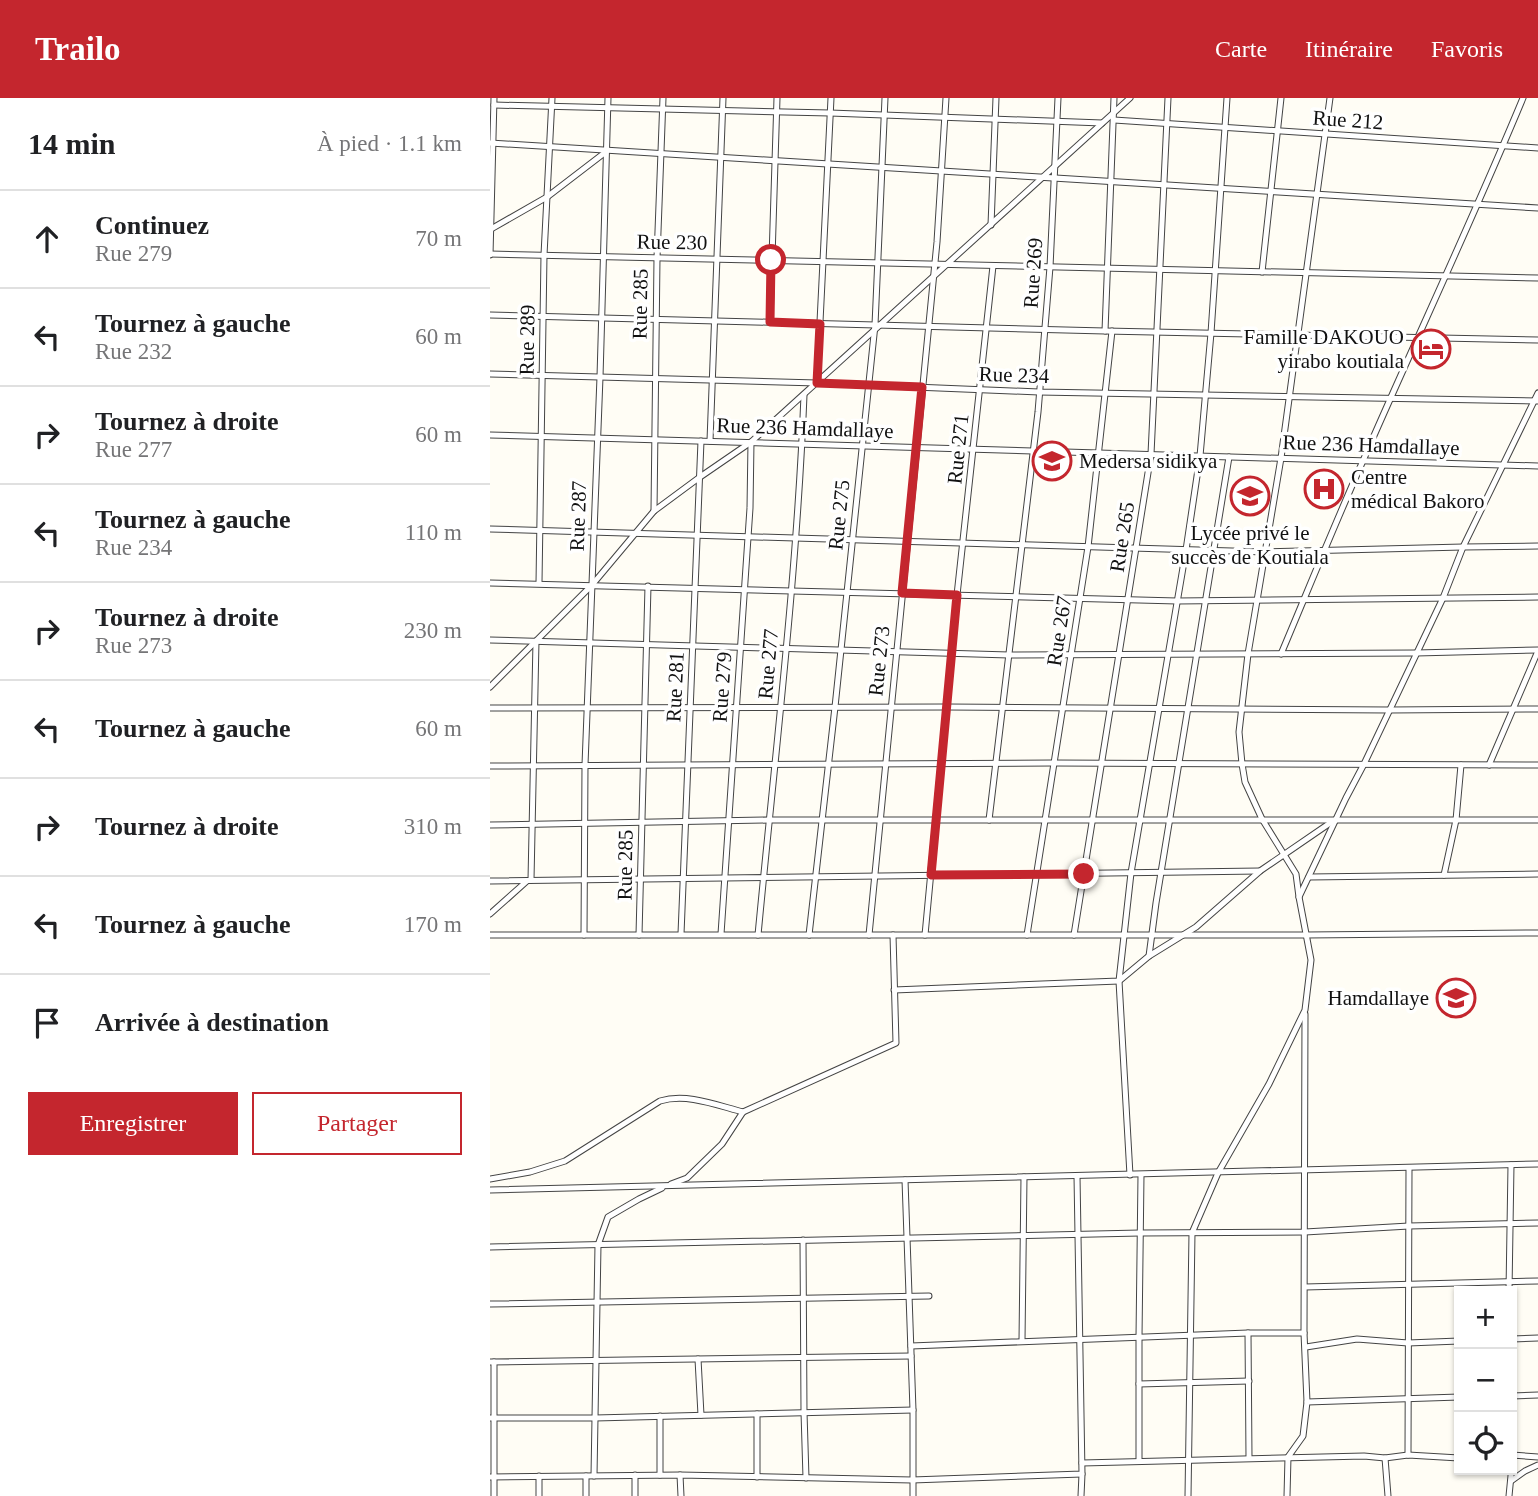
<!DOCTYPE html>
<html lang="fr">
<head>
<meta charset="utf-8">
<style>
  body { margin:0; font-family:Georgia,serif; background:#f6f6f6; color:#202124 }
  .controls { position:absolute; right:21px; bottom:21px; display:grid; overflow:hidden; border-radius:0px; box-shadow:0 2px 5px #0004 }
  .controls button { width:63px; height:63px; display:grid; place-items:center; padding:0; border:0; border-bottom:2px solid #e0e0e0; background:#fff; color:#202124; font:35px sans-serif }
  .stop { position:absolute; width:21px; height:21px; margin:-16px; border:5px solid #c4262e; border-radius:50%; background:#fff }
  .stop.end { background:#c4262e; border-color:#fff; box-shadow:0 2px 7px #0008 }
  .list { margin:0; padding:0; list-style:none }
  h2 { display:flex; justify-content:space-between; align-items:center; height:91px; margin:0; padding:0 28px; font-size:30px }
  h2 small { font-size:23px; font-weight:400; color:#757577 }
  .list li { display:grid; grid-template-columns:46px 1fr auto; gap:21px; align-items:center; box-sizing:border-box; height:98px; padding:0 28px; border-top:2px solid #e0e0e0 }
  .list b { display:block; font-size:26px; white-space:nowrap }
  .list p { margin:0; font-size:23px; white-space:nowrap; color:#757577 }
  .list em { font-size:23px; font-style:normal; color:#757577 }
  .actions { display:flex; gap:14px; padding:21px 28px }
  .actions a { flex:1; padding:16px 0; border:2px solid #c4262e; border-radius:0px; text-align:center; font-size:24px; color:#c4262e }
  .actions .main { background:#c4262e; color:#fff }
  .icon { flex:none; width:38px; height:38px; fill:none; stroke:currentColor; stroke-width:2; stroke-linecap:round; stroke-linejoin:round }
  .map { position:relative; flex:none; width:1048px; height:1398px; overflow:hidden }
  header { display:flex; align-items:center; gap:42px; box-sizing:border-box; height:98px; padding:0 35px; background:#c4262e; color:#fff }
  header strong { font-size:33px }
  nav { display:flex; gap:38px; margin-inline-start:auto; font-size:24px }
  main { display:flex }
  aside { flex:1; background:#fff }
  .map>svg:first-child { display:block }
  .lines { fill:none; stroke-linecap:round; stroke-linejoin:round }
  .street-casing { stroke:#444; stroke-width:7 }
  .street { stroke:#fff; stroke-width:5 }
  .route { stroke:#c4262e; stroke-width:9 }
  .labels { text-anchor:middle; stroke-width:7; stroke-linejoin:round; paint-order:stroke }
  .street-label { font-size:21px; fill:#111; stroke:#fff }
  .poi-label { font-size:21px; fill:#111; stroke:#fff; text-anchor:end }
</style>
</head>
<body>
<header>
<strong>Trailo</strong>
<nav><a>Carte</a><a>Itinéraire</a><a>Favoris</a></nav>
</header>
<main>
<aside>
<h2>14 min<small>À pied · 1.1 km</small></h2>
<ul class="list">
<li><svg class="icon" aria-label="ahead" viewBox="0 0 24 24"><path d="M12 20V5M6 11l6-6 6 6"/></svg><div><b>Continuez</b><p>Rue 279</p></div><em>70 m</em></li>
<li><svg class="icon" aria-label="left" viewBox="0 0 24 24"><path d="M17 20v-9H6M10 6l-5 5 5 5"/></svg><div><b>Tournez à gauche</b><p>Rue 232</p></div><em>60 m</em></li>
<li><svg class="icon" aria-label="right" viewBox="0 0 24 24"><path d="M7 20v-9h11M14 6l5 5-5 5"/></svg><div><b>Tournez à droite</b><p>Rue 277</p></div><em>60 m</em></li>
<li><svg class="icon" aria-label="left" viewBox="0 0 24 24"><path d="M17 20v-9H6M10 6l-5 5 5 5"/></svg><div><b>Tournez à gauche</b><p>Rue 234</p></div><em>110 m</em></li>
<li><svg class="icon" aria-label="right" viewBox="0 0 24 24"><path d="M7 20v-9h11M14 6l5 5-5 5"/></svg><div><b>Tournez à droite</b><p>Rue 273</p></div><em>230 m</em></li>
<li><svg class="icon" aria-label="left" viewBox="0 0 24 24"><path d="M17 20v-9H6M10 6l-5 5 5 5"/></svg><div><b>Tournez à gauche</b></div><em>60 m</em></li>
<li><svg class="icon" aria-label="right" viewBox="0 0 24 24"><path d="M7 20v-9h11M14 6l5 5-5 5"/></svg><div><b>Tournez à droite</b></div><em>310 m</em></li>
<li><svg class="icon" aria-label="left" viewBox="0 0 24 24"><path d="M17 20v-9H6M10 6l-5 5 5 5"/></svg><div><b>Tournez à gauche</b></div><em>170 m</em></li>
<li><svg class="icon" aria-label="arrive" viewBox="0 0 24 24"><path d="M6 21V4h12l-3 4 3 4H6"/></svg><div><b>Arrivée à destination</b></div></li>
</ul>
<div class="actions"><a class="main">Enregistrer</a><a>Partager</a></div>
</aside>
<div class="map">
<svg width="1048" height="1398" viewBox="0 0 1048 1398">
  <rect width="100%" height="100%" fill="#fffdf5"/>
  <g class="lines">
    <defs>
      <g id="street">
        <path d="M4,7L340,15L612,25"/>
        <path d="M624,22L1048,50"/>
        <path d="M0,45L1048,110"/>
        <path d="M501,127L506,0"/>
        <path d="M1,131L57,99L117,53"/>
        <path d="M0,156L1048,180"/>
        <path d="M0,157L4,0"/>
        <path d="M772,174L791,0"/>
        <path d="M0,217L615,233L1048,242"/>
        <path d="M280,224L287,0"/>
        <path d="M615,233L624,0"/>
        <path d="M0,276L327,285L549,294L1048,303"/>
        <path d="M327,285L341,0"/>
        <path d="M0,337L1048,368"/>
        <path d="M220,343L233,0"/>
        <path d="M164,413L167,160L173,0"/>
        <path d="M0,431L775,454L973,449L1048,448"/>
        <path d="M0,485L687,503L1048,499"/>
        <path d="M49,485L54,157L62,0"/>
        <path d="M0,542L519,557L926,555L1048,552"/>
        <path d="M791,556C818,492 844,428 872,365C925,243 982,123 1033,0"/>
        <path d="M0,589L102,487L164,413L210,379L261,344L640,0"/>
        <path d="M0,610L457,609L899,612L1048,611"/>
        <path d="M999,667L1048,553"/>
        <path d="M0,668L563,665L1048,667"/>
        <path d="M499,722L548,314L560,169L568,0"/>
        <path d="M0,727L279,722H1048"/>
        <path d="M954,777L966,722L971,667"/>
        <path d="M819,779L1048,776"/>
        <path d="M41,782L46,543"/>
        <path d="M0,783L770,773"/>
        <path d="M809,799L856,700L874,666L953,500L973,449L1048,295"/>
        <path d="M0,816L37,783"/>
        <path d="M191,836L211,343"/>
        <path d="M231,836L260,410L261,344"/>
        <path d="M0,837H816L1048,835"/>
        <path d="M94,837L95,667L110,279L118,0"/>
        <path d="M149,837L158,488"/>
        <path d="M268,837C285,657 307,477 314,297"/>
        <path d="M319,837L345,609L385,227L395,0"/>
        <path d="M379,837L447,144L456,0"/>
        <path d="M435,837L467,497L503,168"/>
        <path d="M537,837L598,449L622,233"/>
        <path d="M584,837L661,356L678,0"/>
        <path d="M659,858L666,805L739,359"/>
        <path d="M404,892L629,883L659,858L706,829L770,773L843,723"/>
        <path d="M640,1077L629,883L641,775L696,452L710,358L721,235L737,0"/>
        <path d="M0,1081L40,1074L75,1063L170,1003C197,995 226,1007 253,1014"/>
        <path d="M415,1082L423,1312V1398"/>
        <path d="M181,1086L197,1080L232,1046L253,1014L406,945L403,837"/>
        <path d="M0,1092L1048,1066"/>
        <path d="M313,1142L314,1314L316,1380"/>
        <path d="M0,1149L650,1135L815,1134L919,1128L1048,1125"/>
        <path d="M815,1189L1048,1183"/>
        <path d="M1019,1193L1021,1067"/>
        <path d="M0,1206L439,1198"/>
        <path d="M758,1235L759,1360"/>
        <path d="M1022,1241L1048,1240"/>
        <path d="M532,1243L534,1079"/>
        <path d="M421,1248L758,1235H814"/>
        <path d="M816,1249L867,1241L918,1245L969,1243"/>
        <path d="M208,1261L211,1317"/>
        <path d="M0,1264L421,1258"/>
        <path d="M4,1264V1398"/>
        <path d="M649,1286L759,1283"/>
        <path d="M1022,1298L1048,1297"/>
        <path d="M817,1304L969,1299"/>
        <path d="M170,1318V1377"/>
        <path d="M0,1320H105L423,1312"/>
        <path d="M918,1357L919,1070"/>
        <path d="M1022,1357L1048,1359"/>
        <path d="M895,1360L898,1398"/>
        <path d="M649,1363V1239L651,1077"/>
        <path d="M592,1365L874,1358L895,1360L918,1357L969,1360"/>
        <path d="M190,1377L191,1398"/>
        <path d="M49,1378V1398"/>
        <path d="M96,1378V1398"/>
        <path d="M104,1378L108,1147L118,1119L149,1101L172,1090"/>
        <path d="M0,1379L190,1377L422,1382L592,1376L587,1078"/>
        <path d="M267,1379V1316"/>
        <path d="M1021,1383L1035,1373L1048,1367"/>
        <path d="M145,1398V1377"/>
        <path d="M591,1398L592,1376"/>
        <path d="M698,1398L702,1135L728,1075L779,986L815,912L821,862L809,799L806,776L772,721L755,684L752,666L749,634L758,556L791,360L840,0"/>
        <path d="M797,1398L798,1359L813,1338L817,1304L814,1235L815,916"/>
        <path d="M1019,1398L1023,1357L1022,1353"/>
      </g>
    </defs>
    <use href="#street" class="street-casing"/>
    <use href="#street" class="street"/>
  </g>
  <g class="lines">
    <path class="route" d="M281,162L280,224L330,226L327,285L432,289L412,495L467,497L441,777L594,776"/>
  </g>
  <defs>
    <symbol id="hotel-ring" viewBox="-11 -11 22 22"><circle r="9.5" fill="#fff" stroke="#c4262e" stroke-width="1.5"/><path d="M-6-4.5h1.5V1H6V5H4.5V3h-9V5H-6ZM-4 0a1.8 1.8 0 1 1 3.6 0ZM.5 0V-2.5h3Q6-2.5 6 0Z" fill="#c4262e"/></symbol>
    <symbol id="school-ring" viewBox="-11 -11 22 22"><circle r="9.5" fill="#fff" stroke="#c4262e" stroke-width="1.5"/><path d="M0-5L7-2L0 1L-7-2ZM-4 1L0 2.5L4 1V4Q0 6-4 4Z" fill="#c4262e"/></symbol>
    <symbol id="hospital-ring" viewBox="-11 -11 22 22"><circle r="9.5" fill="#fff" stroke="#c4262e" stroke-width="1.5"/><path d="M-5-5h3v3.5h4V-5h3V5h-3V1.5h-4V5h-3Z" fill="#c4262e"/></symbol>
  </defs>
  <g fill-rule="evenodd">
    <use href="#hotel-ring" x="919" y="229" width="44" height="44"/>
    <use href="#school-ring" x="540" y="341" width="44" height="44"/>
    <use href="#hospital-ring" x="812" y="369" width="44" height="44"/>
    <use href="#school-ring" x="738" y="376" width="44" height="44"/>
    <use href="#school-ring" x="944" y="878" width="44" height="44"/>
  </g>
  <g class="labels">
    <g class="street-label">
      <text transform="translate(858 22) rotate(4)" y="7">Rue 212</text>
      <text transform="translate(182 144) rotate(1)" y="7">Rue 230</text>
      <text transform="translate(543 175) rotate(-86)" y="7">Rue 269</text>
      <text transform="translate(150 206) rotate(-89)" y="7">Rue 285</text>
      <text transform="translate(37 242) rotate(-89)" y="7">Rue 289</text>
      <text transform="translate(524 277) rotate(2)" y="7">Rue 234</text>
      <text transform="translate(315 330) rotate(2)" y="7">Rue 236 Hamdallaye</text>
      <text transform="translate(881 347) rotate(2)" y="7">Rue 236 Hamdallaye</text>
      <text transform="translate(468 351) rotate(-84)" y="7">Rue 271</text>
      <text transform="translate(349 417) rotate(-84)" y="7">Rue 275</text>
      <text transform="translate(88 418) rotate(-88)" y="7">Rue 287</text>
      <text transform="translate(632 439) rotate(-81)" y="7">Rue 265</text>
      <text transform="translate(569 533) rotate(-81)" y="7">Rue 267</text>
      <text transform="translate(389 563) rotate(-84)" y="7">Rue 273</text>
      <text transform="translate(278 566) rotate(-85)" y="7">Rue 277</text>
      <text transform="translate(185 589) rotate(-87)" y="7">Rue 281</text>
      <text transform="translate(232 589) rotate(-86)" y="7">Rue 279</text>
      <text transform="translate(135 767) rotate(-89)" y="7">Rue 285</text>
    </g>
    <g class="poi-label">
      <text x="914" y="246">Famille DAKOUO<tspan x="914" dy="24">yirabo koutiala</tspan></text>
      <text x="589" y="370" text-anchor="start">Medersa sidikya</text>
      <text x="861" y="386" text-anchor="start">Centre<tspan x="861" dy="24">médical Bakoro</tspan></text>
      <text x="760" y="442" text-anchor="middle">Lycée privé le<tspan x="760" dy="24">succès de Koutiala</tspan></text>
      <text x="939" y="907">Hamdallaye</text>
    </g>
  </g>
</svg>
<div class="controls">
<button>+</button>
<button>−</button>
<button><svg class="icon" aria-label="locate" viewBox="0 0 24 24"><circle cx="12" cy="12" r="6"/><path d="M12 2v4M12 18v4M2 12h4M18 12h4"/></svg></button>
</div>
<div class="stop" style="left:281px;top:162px"></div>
<div class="stop end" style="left:594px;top:776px"></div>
</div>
</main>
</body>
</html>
